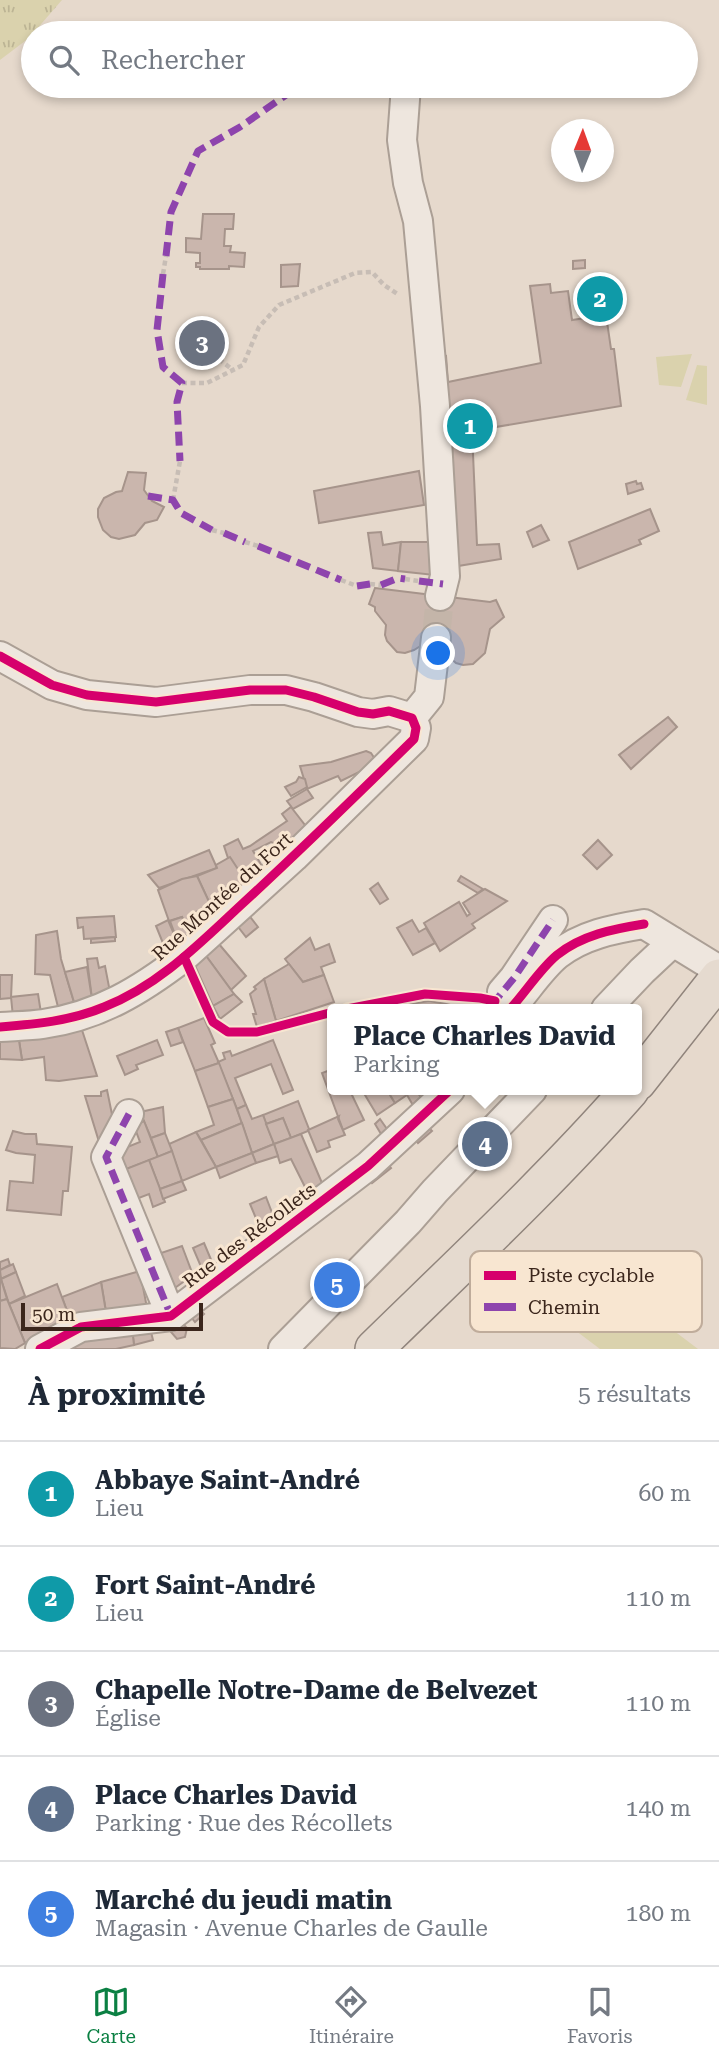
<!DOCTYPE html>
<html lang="fr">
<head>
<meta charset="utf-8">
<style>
  body { margin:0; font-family:"Roboto Serif",serif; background:#f6f6f7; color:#1f2937 }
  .compass { position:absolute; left:551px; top:119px; width:63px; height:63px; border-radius:50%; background:#fff; box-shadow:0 4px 10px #0003; rotate:1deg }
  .scale { position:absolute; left:21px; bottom:18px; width:182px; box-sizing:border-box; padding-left:7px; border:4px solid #3b261c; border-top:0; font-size:19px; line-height:24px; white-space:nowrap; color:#3b261c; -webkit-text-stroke:5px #f8e6d1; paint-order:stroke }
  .you { position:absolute; left:439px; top:654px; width:24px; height:24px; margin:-18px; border:5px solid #fff; border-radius:50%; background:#1a73e8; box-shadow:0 0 0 10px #1a73e833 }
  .badge { display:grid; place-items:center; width:46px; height:46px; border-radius:50%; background:#0b8043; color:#fff; font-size:23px; font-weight:700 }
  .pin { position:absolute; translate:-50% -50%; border:4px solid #fff; box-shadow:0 2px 7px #0006 }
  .popup { position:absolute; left:327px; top:1004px; width:315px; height:91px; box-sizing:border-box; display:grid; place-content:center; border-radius:7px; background:#fff; filter:drop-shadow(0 2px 5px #0005); font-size:23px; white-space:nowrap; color:#747a83 }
  .popup b { font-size:26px; color:#1f2937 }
  .popup::after { content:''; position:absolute; left:50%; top:100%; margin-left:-14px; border:14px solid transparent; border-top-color:#fff }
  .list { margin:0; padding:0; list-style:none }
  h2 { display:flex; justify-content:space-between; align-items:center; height:91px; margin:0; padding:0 28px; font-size:30px }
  h2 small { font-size:23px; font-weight:400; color:#747a83 }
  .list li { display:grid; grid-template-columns:46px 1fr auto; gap:21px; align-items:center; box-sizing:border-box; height:105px; padding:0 28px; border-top:2px solid #e0e1e3 }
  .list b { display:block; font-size:26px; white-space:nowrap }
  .list p { margin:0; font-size:23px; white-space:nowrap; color:#747a83 }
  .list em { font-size:23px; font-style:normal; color:#747a83 }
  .icon { flex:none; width:38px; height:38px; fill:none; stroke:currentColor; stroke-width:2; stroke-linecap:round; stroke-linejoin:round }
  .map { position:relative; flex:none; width:719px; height:1349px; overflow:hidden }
  .search { position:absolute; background:#fff; box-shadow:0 4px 10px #0003; left:21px; right:21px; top:21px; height:77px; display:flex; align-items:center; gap:18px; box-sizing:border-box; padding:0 24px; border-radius:38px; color:#747a83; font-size:26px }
  .sheet { height:616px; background:#fff }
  nav { display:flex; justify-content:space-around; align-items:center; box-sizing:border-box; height:98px; border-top:2px solid #e0e1e3; background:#fff; font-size:19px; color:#747a83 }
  nav a { display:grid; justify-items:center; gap:4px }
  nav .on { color:#0b8043 }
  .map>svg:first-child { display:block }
  .grass { fill:url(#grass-tufts) }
  .garden { fill:#dad2ad }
  .building { fill:#cab6ad; stroke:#a6948b; stroke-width:2 }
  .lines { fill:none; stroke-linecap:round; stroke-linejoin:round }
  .minor-tunnel { stroke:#c4b5a9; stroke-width:28; stroke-dasharray:28 14; stroke-linecap:butt }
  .minor-casing { stroke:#ab9f95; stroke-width:32 }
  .major-casing { stroke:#90847c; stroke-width:40 }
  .path { stroke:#c7bdb5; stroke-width:4.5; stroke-dasharray:5 3.5; stroke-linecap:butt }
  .minor { stroke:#eee6de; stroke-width:28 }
  .major { stroke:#e5dacf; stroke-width:37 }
  .quiet { stroke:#8e44ad; stroke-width:7; stroke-dasharray:14 7; stroke-linecap:butt }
  .cycleway-casing { stroke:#f8e6d1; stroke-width:13 }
  .cycleway { stroke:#d6006c; stroke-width:9 }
  .labels { text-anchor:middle; stroke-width:6; stroke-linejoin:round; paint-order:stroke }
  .street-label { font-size:19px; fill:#3b261c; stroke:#f8e6d1 }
  .key { fill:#f8e6d1; stroke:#bfac9b; stroke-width:2 }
  .key-label { font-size:19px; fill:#3b261c }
</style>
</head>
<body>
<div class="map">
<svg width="719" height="1349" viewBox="0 0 719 1349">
  <defs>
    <pattern id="grass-tufts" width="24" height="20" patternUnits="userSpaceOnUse" patternTransform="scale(1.75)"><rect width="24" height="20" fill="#dad2ad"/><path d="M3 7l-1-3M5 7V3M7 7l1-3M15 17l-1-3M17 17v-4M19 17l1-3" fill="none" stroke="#bcb494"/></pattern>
  </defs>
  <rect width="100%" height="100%" fill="#e6d9cc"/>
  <path class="grass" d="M0,0H62L29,38L0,60Z"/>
  <g class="garden">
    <path d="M692,354L681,387L659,385L656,357Z"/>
    <path d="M697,365L707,366V405L686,400Z"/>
    <path d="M595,1271L698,1349H600L559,1318Z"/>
  </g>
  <g class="building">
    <path d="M203,214H234L233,229H225L224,246H231L230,252L245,253L244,267L229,266V269H200V267H196V263H200V253L186,252V238L201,239Z"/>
    <path d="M585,260V268L573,269V261Z"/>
    <path d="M300,264L298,286L281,287V265Z"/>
    <path d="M550,284L551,293L568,291L572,320L592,317L590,309L605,308L611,349H614L621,406L472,431L477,545L499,544L501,559L458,566L440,357L446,356L448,382L541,363L530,286Z"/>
    <path d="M213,329V332L217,333L221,337V341L219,346L215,348L216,351L185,356L182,333Z"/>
    <path d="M419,471L424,505L319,523L314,491Z"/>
    <path d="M128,472L146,473L144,490L152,501L164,507L157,520L145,523L135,535L119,539L111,537L103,530L98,517V509L104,498L116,492L122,491Z"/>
    <path d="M636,481L637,484L641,483L643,489L628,494L626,484Z"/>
    <path d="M650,509L659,531L639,540L641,544L578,569L569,542Z"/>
    <path d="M541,525L549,540L533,547L527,532Z"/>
    <path d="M381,532L383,545L401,542L398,571L373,568L368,533Z"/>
    <path d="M401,542H438L434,575L398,571Z"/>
    <path d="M375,588L490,602L496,600L504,617L490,629L485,653L473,664L463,665L456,663L447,655L422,645L414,650L405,653L397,652L387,641L385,635L386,625L375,611V607L369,604Z"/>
    <path d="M668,717L677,727L631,769L619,755Z"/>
    <path d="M366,751L371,753L377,762L363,775L361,771L341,781L338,776L307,789L300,766L331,762Z"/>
    <path d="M299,777L305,779L307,787L291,796L285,787L296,782Z"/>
    <path d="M307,789L313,798L293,809L287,801Z"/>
    <path d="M291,807L308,829L284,852L279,845L271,842L253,851L265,871L249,886L228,858L224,846L238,839L243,849L250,846L287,821L282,814Z"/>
    <path d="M598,840L612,855L597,869L583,855Z"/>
    <path d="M209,850L217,868L159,888L148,875Z"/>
    <path d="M230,857L249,886L215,915L197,876L217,868L216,865Z"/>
    <path d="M197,876L211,906L193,913L201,930L192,939L182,917L169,921L158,890L182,879Z"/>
    <path d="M461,876L483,889L478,893L458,881Z"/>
    <path d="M378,883L388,899L380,904L370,889Z"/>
    <path d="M485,889L507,901L472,924L475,928L440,951L424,923L459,902L467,916L470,914L463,903Z"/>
    <path d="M244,909L258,927L246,937L232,919Z"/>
    <path d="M114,916L116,937L84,939L83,927L78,928L77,918Z"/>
    <path d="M182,917L192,939L180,948L170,921Z"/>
    <path d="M168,920L180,948L169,958L156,926Z"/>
    <path d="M412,920L419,932L426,928L435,943L413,955L397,928Z"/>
    <path d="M57,931L61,959L74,1002L58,1007L50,975L35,974L36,935Z"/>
    <path d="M115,937V941L91,943V939Z"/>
    <path d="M213,937L246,976L231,990L201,949Z"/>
    <path d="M310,938L315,950L329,944L335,962L321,967L324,975L303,982L285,959Z"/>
    <path d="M201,949L234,994L213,1006L192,959Z"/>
    <path d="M97,958L99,968L105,966L110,992L92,999L87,959Z"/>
    <path d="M289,964L303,982L324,975L334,1002L276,1021L264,979Z"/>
    <path d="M87,967L92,999L74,1002L65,972Z"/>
    <path d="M0,975H12L11,998L0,999Z"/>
    <path d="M264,979L276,1021L257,1027L253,1014H256L250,994L256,989L254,987Z"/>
    <path d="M38,994L41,1013L13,1017L11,997Z"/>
    <path d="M234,994L242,1002L220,1019L213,1006Z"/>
    <path d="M429,1001L446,1004L459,1007L458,1009H404V1005Z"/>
    <path d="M204,1018L215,1043L211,1045L219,1063L195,1071L178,1028Z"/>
    <path d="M81,1027L97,1076L59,1081L46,1080L44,1057L22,1060L18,1034Z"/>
    <path d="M178,1028L183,1042L171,1046L166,1032Z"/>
    <path d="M18,1034L22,1060L0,1059V1035Z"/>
    <path d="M157,1040L163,1055L136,1065L138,1069L125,1075L117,1056Z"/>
    <path d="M273,1040L293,1090L283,1094L271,1064L235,1078L246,1105L237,1109L218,1062L225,1059L223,1053L230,1051L232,1056Z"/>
    <path d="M219,1063L233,1099L208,1107L195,1071Z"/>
    <path d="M333,1069V1090H352L350,1091L364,1120L343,1130L322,1073Z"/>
    <path d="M107,1090L115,1129L100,1145L85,1096H101V1092Z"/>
    <path d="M362,1090H387L395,1103L377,1115Z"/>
    <path d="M387,1090H416L423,1100L414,1107L407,1095L395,1103Z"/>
    <path d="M416,1090H436L423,1100Z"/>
    <path d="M233,1099L242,1123L201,1140L196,1132L214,1125L208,1107Z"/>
    <path d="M298,1101L309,1129L308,1131L291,1138L283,1118L266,1124L263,1115Z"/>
    <path d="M246,1105L252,1119L263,1115L274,1144L252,1153L237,1109Z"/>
    <path d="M163,1107L165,1133L151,1138L140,1112Z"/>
    <path d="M339,1116L338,1119L345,1135L328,1141L330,1147L317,1152L308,1130Z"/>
    <path d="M283,1118L291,1138L274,1144L266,1124Z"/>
    <path d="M380,1119L387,1129L381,1134L375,1124Z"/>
    <path d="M144,1121L158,1157L124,1170L115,1152L140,1142L134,1126Z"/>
    <path d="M242,1123L252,1153L216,1167L201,1140Z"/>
    <path d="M426,1125L432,1131L418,1143L412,1136Z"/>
    <path d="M13,1131L25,1134H36L37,1144L72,1147L68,1191H63L61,1215L7,1210L10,1181L33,1183L35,1155L16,1153L6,1150Z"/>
    <path d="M196,1132L216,1167L182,1181L169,1144Z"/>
    <path d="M165,1133L172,1151L158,1157L151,1138Z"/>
    <path d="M301,1134L322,1183L308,1193L291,1159L280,1163L274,1144Z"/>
    <path d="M274,1144L278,1156L256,1163L252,1153Z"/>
    <path d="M172,1151L182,1181L160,1189L149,1160Z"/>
    <path d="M252,1153L256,1163L220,1178L216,1167Z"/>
    <path d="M384,1159L391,1168L372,1183L365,1174Z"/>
    <path d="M149,1160L165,1202L153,1207L149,1194L131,1201L121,1171Z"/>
    <path d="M182,1181L186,1190L163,1199L160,1189Z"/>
    <path d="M266,1197L274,1218L260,1228L250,1204Z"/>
    <path d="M204,1243L212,1262L202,1269L193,1248Z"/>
    <path d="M182,1246L193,1275L172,1290L155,1255Z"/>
    <path d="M559,1255L566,1263L550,1278L542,1270Z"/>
    <path d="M8,1259L10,1265L0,1270V1262Z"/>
    <path d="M13,1264L16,1272L1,1279L0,1270Z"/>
    <path d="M140,1271L147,1308L106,1312L101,1282Z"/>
    <path d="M16,1272L25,1296L9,1304L1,1279Z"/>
    <path d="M0,1276L7,1299L0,1301Z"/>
    <path d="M101,1282L106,1312L70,1319L62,1297Z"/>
    <path d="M57,1284L70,1319L54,1325L25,1343L9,1304Z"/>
    <path d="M7,1299L25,1343L15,1349L0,1348V1301Z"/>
    <path d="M200,1310L204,1314L195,1322L191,1317Z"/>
    <path d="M181,1322L187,1328L185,1337L177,1339L171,1332L173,1325Z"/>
    <path d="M149,1324L153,1340L134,1345L132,1328Z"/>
    <path d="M132,1328L134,1345L116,1349H55L79,1337Z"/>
  </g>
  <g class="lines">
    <path class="minor-tunnel" d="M436,638L440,596"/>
    <defs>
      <g id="minor">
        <path d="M406,86L402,140L408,183L418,221L435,406L445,576L440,596"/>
        <path d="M0,656L52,685L87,695L156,702L250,690H286L314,697L358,712L373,714L389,711L412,718"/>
        <path d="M412,718L429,697L436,638"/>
        <path d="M502,992L514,978L553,920"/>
        <path d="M510,1009C525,993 540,969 557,955C582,935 613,929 644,924L719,970"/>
        <path d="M606,1009L642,971L673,942"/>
        <path d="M0,1027C14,1026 29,1026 43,1024C99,1016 141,990 184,957L294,857L414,739L416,728L412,718"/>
        <path d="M129,1114L106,1157L171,1316"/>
        <path d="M40,1349L81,1327L171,1316L368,1166L450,1090"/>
        <path d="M283,1349L408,1222L435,1191L532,1090"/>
      </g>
      <g id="major">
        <path d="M637,1082L719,978"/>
        <path d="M374,1349C461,1264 550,1181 630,1090"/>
      </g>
    </defs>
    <use href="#minor" class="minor-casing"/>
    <use href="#major" class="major-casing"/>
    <g class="path">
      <path d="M163,274L166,256"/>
      <path d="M200,353L201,359L215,356L233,370"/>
      <path d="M182,383H207L243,365L259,327L279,305L355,273L372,272L384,285L399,295"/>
      <path d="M173,500L180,461"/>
      <path d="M212,530L224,533"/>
      <path d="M245,542L258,546"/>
      <path d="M405,579L418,581"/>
      <path d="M341,580L357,586"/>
      <path d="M370,584L381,585"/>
    </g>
    <use href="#minor" class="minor"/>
    <use href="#major" class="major"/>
    <g class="quiet">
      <path d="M381,33L390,31L394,33"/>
      <path d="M166,256L171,212L198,151L240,127L299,86"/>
      <path d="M163,274L157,330L163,367L182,383L177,402L180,461"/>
      <path d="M148,496L173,500L181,513L212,530"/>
      <path d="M224,533L245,542"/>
      <path d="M258,546L341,580"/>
      <path d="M419,581L443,584"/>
      <path d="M381,585L398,578L405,579"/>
      <path d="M357,586L370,584"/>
      <path d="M493,1006L495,1001L514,978L553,920"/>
      <path d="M129,1114L106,1157L171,1316"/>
    </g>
    <defs>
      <g id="cycleway">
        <path d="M0,656L52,685L87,695L156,702L250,690H286L314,697L358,712L373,714L389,711L412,718L416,728L414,739C357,795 300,851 241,905C199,944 158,986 104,1007C71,1021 36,1024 0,1027"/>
        <path d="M184,957L213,1022L228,1032H257L333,1012"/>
        <path d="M347,1009L425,994L480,998L495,1001"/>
        <path d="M510,1009C525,993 540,969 557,955C582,935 613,929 644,924"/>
        <path d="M40,1349L81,1327L171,1316L368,1166L450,1090"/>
      </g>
    </defs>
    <use href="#cycleway" class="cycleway-casing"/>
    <use href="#cycleway" class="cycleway"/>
  </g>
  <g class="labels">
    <g class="street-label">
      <text transform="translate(222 896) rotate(-42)" y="7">Rue Montée du Fort</text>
      <text transform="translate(249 1235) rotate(-37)" y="7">Rue des Récollets</text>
    </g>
  </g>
  <rect x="470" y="1251" width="232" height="81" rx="10" class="key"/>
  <rect x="484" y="1271" width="32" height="9" fill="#d6006c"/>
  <rect x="484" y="1303" width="32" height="8" fill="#8e44ad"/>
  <g class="key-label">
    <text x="528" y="1282">Piste cyclable</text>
    <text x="528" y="1314">Chemin</text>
  </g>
</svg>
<svg class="compass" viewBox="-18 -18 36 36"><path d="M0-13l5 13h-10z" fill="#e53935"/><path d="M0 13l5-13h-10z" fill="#747a83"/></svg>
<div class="scale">50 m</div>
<div class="you"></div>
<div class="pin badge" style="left:470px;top:426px;background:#0f9aa8">1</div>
<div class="pin badge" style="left:600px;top:299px;background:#0f9aa8">2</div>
<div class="pin badge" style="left:202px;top:343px;background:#6b7280">3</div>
<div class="pin badge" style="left:485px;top:1144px;background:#5c6f8a">4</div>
<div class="popup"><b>Place Charles David</b>Parking</div>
<div class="pin badge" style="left:337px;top:1285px;background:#3f7fe0">5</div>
<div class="search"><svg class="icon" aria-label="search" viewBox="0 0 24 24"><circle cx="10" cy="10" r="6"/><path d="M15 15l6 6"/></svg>Rechercher</div>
</div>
<section class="sheet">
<h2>À proximité<small>5 résultats</small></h2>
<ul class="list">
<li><span class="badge" style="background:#0f9aa8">1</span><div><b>Abbaye Saint-André</b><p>Lieu</p></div><em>60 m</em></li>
<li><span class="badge" style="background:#0f9aa8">2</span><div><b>Fort Saint-André</b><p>Lieu</p></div><em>110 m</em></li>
<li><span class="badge" style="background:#6b7280">3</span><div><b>Chapelle Notre-Dame de Belvezet</b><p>Église</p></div><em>110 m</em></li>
<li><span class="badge" style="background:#5c6f8a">4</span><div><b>Place Charles David</b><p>Parking · Rue des Récollets</p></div><em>140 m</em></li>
<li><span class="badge" style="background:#3f7fe0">5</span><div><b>Marché du jeudi matin</b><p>Magasin · Avenue Charles de Gaulle</p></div><em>180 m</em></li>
</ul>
</section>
<nav>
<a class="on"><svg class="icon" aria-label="map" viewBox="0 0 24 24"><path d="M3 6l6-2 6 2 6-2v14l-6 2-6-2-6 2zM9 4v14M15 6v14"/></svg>Carte</a>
<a><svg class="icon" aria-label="directions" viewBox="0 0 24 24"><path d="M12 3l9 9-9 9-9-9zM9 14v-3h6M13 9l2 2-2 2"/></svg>Itinéraire</a>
<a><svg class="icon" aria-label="saved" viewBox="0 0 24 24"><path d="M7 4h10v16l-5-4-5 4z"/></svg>Favoris</a>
</nav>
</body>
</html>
